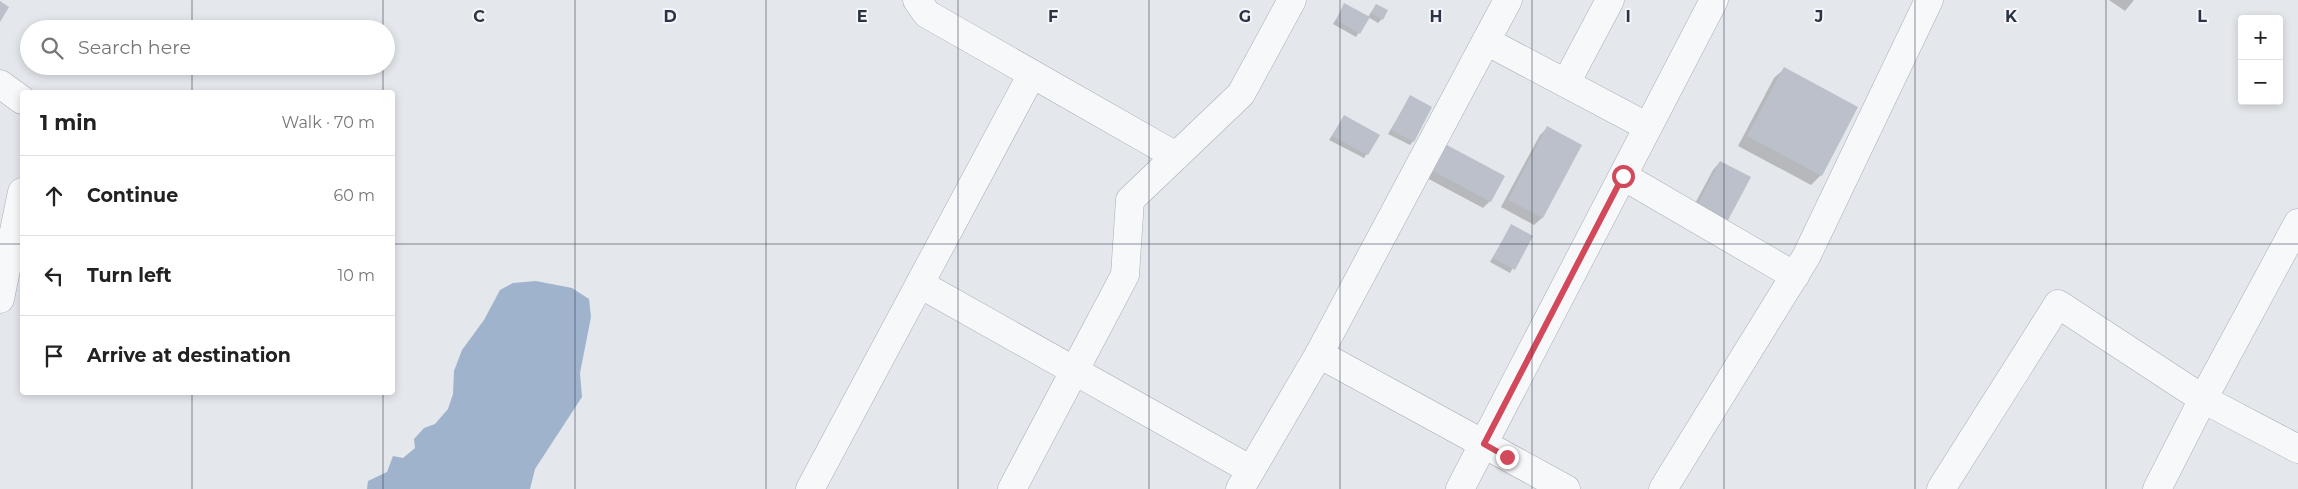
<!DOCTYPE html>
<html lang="en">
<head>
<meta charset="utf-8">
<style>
  body { margin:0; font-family:Montserrat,sans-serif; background:#f6f6f6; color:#222 }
  .controls { position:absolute; right:15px; top:15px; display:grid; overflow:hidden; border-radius:5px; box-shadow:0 2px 8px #0003 }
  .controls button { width:45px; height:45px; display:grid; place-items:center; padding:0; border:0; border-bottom:1px solid #e0e0e0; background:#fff; color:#222; font:25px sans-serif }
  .stop { position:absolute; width:15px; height:15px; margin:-11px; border:4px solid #d1495b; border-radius:50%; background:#fff }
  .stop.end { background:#d1495b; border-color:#fff; box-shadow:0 1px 5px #0008 }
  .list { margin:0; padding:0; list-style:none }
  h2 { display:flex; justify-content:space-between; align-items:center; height:65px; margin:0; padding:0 20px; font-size:21px }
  h2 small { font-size:16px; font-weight:400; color:#767676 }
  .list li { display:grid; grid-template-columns:32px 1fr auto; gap:15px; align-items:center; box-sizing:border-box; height:80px; padding:0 20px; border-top:1px solid #e0e0e0 }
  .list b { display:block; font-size:19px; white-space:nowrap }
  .list em { font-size:16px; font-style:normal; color:#767676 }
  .icon { flex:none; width:28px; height:28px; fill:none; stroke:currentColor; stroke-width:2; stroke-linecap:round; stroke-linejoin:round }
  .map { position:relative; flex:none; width:2298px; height:489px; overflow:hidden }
  .search { position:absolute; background:#fff; box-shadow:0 2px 8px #0003; left:20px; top:20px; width:375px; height:55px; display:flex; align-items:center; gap:12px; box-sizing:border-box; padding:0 18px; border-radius:28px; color:#767676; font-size:19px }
  .panel { position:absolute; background:#fff; box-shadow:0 2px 8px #0003; left:20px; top:90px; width:375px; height:305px; border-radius:5px }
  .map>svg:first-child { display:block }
  .water { fill:#9fb4cc }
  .shadow { fill:#0003 }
  .building { fill:#bbc0ca }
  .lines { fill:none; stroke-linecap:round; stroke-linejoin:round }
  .minor-casing { stroke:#a9aeb7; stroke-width:29 }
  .minor { stroke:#f7f8fa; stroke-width:28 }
  .route { stroke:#d1495b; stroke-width:6 }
  .grid { fill:none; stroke:#2b3445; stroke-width:1; stroke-opacity:0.55 }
  .grid-label { font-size:16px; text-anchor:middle; font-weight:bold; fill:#2b3445; stroke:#f4f6f9; stroke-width:4; stroke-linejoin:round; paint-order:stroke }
</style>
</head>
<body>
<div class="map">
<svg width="2298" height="489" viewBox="0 0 2298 489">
  <rect width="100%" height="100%" fill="#e4e7ec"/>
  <path class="water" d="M536,281L572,288L589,299L591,317L580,373L582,397L535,469L530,489H367L368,481L387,472L393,456L403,458L415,448L414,439L424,428L435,424L448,409L453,394L454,371L462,350L484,320L500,290L513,283Z"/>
  <g class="shadow">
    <path d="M2109,0H2134L2125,11Z"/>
    <path d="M1345,5L1368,17L1376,5L1382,19L1378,23L1368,17L1356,37L1333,24Z"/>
    <path d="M1784,69L1821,175L1811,185L1738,146L1774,78Z"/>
    <path d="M1410,97L1413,141L1410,145L1388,134Z"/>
    <path d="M1344,117L1378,135L1364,158L1329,140Z"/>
    <path d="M1547,128L1580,145L1542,218L1534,225L1501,207L1540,135Z"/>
    <path d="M1438,153L1490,201L1483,208L1425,177Z"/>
    <path d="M1720,162L1749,178L1690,213L1713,170Z"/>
    <path d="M1511,226L1531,236L1510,273L1490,262Z"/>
  </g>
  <g class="building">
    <path d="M0,1L9,7L0,22Z"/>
    <path d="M1344,3L1370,17L1360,34L1336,20Z"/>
    <path d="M1376,4L1388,10L1383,20L1371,13Z"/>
    <path d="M1784,67L1858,107L1822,176L1747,136Z"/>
    <path d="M1410,95L1432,107L1414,142L1391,130Z"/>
    <path d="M1344,115L1380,135L1368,155L1332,136Z"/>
    <path d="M1547,126L1582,145L1543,218L1508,200Z"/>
    <path d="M1445,144L1505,176L1491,202L1431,170Z"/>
    <path d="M1720,161L1751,177L1727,222L1697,205Z"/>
    <path d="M1511,224L1533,236L1515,270L1493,258Z"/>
  </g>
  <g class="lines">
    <defs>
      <g id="minor">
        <path d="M917,0L927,14L1176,156"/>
        <path d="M1486,41L1648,127"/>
        <path d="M1566,83L1610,0"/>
        <path d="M0,84L22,100"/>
        <path d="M1623,176L1795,276"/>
        <path d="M920,284L1251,470"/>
        <path d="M0,299L22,192"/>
        <path d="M1319,354L1508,0"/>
        <path d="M810,489L1032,74"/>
        <path d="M1012,489L1125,275L1130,200L1241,94L1292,0"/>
        <path d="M1240,489L1319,354L1566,489"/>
        <path d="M1460,489L1714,0"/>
        <path d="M1663,489L1806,257L1929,0"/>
        <path d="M1941,489L2058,304L2203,399L2298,449"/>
        <path d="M2157,489L2203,399L2298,223"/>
      </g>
    </defs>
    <use href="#minor" class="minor-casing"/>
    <use href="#minor" class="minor"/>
  </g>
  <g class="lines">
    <path class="route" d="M1507,457L1484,444L1623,176"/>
  </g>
  <path class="grid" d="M192,0V29M383,0V29M575,0V489M766,0V489M958,0V489M1149,0V489M1340,0V489M1532,0V489M1724,0V489M1915,0V489M2106,0V489M192,66V92M383,66V92M0,244H22M392,244H2298M192,392V489M383,392V489"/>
  <g class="grid-label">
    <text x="479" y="22">C</text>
    <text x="670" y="22">D</text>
    <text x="862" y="22">E</text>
    <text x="1053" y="22">F</text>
    <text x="1245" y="22">G</text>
    <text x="1436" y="22">H</text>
    <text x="1628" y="22">I</text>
    <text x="1819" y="22">J</text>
    <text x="2011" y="22">K</text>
    <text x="2202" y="22">L</text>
  </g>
</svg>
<div class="controls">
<button>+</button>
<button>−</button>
</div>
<div class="stop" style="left:1623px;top:176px"></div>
<div class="stop end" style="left:1507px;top:457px"></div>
<div class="search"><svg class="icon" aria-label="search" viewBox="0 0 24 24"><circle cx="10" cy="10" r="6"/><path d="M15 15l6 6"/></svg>Search here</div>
<section class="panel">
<h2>1 min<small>Walk · 70 m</small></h2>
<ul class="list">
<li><svg class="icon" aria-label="ahead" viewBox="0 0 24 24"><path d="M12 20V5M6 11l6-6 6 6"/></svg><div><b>Continue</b></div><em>60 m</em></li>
<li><svg class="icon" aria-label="left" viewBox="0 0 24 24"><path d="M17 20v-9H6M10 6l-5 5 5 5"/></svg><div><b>Turn left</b></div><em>10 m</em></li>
<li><svg class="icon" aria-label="arrive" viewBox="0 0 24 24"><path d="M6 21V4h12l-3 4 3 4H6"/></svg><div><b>Arrive at destination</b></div></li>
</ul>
</section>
</div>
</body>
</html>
